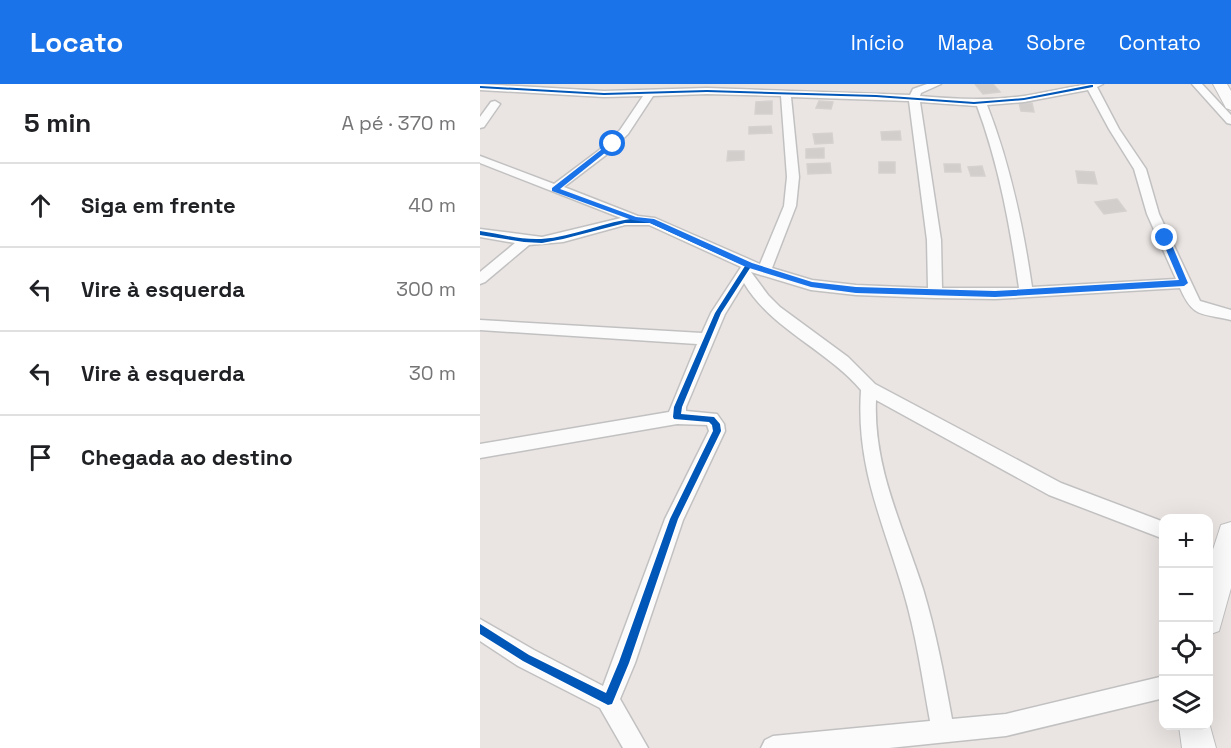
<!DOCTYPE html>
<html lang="pt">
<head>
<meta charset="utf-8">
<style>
  body { margin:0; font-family:"Space Grotesk",sans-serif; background:#f2f2f2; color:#202124 }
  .controls { position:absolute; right:18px; bottom:18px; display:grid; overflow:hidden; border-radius:12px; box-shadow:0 6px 24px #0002 }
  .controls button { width:54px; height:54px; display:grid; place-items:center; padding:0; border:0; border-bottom:2px solid #e0e0e0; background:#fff; color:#202124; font:30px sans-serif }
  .stop { position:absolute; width:18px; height:18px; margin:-14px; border:4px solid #1a73e8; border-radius:50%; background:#fff }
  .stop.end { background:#1a73e8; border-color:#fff; box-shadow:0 2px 6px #0008 }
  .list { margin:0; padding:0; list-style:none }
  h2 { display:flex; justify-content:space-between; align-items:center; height:78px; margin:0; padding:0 24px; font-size:26px }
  h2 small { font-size:20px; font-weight:400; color:#757577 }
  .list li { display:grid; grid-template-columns:39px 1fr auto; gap:18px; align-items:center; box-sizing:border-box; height:84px; padding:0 24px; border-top:2px solid #e0e0e0 }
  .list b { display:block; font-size:22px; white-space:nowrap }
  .list em { font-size:20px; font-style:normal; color:#757577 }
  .icon { flex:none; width:33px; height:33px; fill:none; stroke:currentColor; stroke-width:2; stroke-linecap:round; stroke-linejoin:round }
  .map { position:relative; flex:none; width:751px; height:664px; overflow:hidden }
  header { display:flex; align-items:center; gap:36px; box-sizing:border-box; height:84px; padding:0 30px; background:#1a73e8; color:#fff }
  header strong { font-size:28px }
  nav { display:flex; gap:33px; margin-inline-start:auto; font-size:21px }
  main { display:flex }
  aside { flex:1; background:#fff }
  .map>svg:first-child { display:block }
  .building { fill:#d1cecc; stroke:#d5d1cf; stroke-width:1.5 }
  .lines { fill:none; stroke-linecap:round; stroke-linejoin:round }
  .street-casing { stroke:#c2c1c1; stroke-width:3 }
  .secondary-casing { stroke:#c2c1c1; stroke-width:2 }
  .street { fill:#fcfbfb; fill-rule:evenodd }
  .secondary { fill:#fcfbfb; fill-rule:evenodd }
  .cycleway-casing { stroke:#fff; stroke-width:3 }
  .cycleway { fill:#0057b8; fill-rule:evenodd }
  .route { fill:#1a73e8 }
</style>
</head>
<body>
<header>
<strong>Locato</strong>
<nav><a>Início</a><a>Mapa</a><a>Sobre</a><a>Contato</a></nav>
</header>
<main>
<aside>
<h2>5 min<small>A pé · 370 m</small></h2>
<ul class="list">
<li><svg class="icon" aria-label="ahead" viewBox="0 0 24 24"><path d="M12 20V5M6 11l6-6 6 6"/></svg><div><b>Siga em frente</b></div><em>40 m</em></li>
<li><svg class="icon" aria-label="left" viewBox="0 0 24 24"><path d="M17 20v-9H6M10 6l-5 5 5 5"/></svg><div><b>Vire à esquerda</b></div><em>300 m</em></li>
<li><svg class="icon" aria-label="left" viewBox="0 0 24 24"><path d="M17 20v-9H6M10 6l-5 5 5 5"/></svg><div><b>Vire à esquerda</b></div><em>30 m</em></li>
<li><svg class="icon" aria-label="arrive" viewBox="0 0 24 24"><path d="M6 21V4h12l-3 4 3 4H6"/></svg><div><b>Chegada ao destino</b></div></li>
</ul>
</aside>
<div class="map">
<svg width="751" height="664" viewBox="0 0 751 664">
  <rect width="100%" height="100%" fill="#eae5e3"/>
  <g class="building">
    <path d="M495,0H513L520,8L503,10Z"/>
    <path d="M292,17V30H275L276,18Z"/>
    <path d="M339,17L353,18L351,25L336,24Z"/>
    <path d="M539,19H552L554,28L541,27Z"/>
    <path d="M291,42L292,49L269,50V43Z"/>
    <path d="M420,47L421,56H402L401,48Z"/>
    <path d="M352,49L353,59L335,60L333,50Z"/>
    <path d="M344,64V74H326V65Z"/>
    <path d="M248,67H264V76L247,77Z"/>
    <rect x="399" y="78" width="16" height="11"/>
    <path d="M350,79L351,89L328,90L327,80Z"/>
    <path d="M464,80H480L481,88H465Z"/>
    <path d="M502,82L505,92H491L488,83Z"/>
    <path d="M596,87L614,88L617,100L598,99Z"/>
    <path d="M637,115L646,127L624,130L615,118Z"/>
  </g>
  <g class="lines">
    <defs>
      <g id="street">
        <path d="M0,0L124,7L227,4L430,11L433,5L447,0H461L441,9L440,12C475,15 509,17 544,12C570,8 596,0 623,0L617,3L639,45L666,85L679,130L720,217L751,226V236C721,229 713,234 700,204L515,215L455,214L376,211L331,206L271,188L288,211L300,223L368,273L395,300L581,399L684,438V455L569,411L396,316C393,383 423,443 443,505C456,548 464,591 472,635L526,630L684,592V614L526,652L409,664H281L285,656L293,652L450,637C442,593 436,549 423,506C402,435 376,383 381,306C347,266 291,245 264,199L245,230L206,323V327L237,330L244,340L245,347L203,436L155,579L140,615L168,664H143L120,624L38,582L0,557V535L54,566L123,602L185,435L229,347L227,341L197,340L0,374V360L189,328L217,260L0,246V236L222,249L231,229L261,183L169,141H145L83,158L49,161L5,198L0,200V188L35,159L0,153V145L62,153L141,134L0,79V72L74,100L118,67L140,46L163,12L124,13L0,6ZM608,6L629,45L654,85L667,130L696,195L552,203C543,141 530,80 507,21L544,18ZM227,10L301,12L307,93L304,122L280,180L175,134L158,132L84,103L126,71L148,50L173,12ZM311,13L429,17L447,156L448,204L376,201L332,196L292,184L316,122L319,93ZM440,18L497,22C519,81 530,142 539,204H462L461,156Z"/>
        <path d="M712,0H722L751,31V40L747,39Z"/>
        <path d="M15,17L20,20L4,43L0,44V33L11,18Z"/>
      </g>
      <g id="secondary">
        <path d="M733,0H747L751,7V26L746,24Z"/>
        <path d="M751,438V504L739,547L728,551V481L741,441Z"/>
        <path d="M728,635L736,664H702L699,642H728Z"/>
      </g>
    </defs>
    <use href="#street" class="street-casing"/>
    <use href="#secondary" class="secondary-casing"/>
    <use href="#street" class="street"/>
    <use href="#secondary" class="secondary"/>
    <defs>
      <g id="cycleway">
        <path d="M611,1H613V3L544,16L494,20L396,13L227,8L124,11L0,4V2L124,9L227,6L396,11L494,18L544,14Z"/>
        <path d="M158,134L173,136L272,181L241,229L202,323L201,330L234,333L240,340L241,347L198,435L149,579L132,620L128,621L43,577L0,550V540L49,571L126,609L139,578L190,435L233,347L232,341L229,338L194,335L193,333L194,323L235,229L265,182L170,139H145L83,155L62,159L44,158L0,151V147C20,150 41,156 61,155C94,153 125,137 158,134Z"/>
      </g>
    </defs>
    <use href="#cycleway" class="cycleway-casing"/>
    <use href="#cycleway" class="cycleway"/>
  </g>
  <path class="route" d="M131,58L136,60L80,105L156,133L174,135L272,179L332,198L376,203L515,207L699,196L681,154L685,152L689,154L708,199L704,202L515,213L376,209L331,203L266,183L170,139L152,136L72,107V104Z"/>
</svg>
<div class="controls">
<button>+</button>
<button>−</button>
<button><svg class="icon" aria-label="locate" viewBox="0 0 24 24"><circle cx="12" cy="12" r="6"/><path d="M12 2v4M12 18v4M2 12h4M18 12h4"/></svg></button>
<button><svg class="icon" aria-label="layers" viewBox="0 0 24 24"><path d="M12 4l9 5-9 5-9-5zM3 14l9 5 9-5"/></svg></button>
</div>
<div class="stop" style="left:133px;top:60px"></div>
<div class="stop end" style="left:685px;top:154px"></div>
</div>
</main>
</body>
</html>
